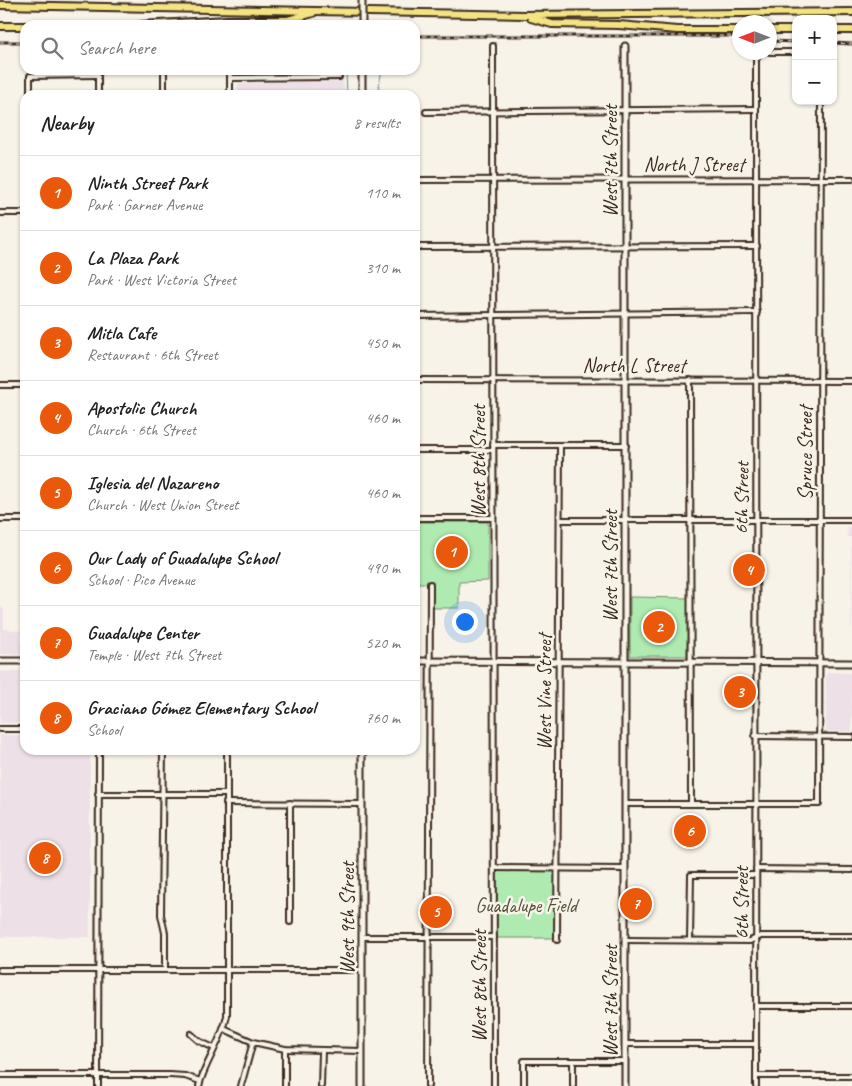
<!DOCTYPE html>
<html lang="en">
<head>
<meta charset="utf-8">
<style>
  body { margin:0; font-family:Caveat,sans-serif; background:#f6f6f6; color:#222 }
  .controls { position:absolute; right:15px; top:15px; display:grid; overflow:hidden; border-radius:10px; box-shadow:0 1px 4px #0004 }
  .controls button { width:45px; height:45px; display:grid; place-items:center; padding:0; border:0; border-bottom:1px solid #e0e0e0; background:#fff; color:#222; font:25px sans-serif }
  .compass { position:absolute; left:732px; top:15px; width:45px; height:45px; border-radius:50%; background:#fff; box-shadow:0 1px 4px #0004; rotate:270deg }
  .you { position:absolute; left:464px; top:621px; width:18px; height:18px; margin:-12px; border:4px solid #fff; border-radius:50%; background:#1a73e8; box-shadow:0 0 0 8px #1a73e833 }
  .badge { display:grid; place-items:center; width:32px; height:32px; border-radius:50%; background:#ea580c; color:#fff; font-size:16px; font-weight:700 }
  .pin { position:absolute; translate:-50% -50%; border:2px solid #fff; box-shadow:0 1px 5px #0006 }
  .list { margin:0; padding:0; list-style:none }
  h2 { display:flex; justify-content:space-between; align-items:center; height:65px; margin:0; padding:0 20px; font-size:21px }
  h2 small { font-size:16px; font-weight:400; color:#767676 }
  .list li { display:grid; grid-template-columns:32px 1fr auto; gap:15px; align-items:center; box-sizing:border-box; height:75px; padding:0 20px; border-top:1px solid #e0e0e0 }
  .list b { display:block; font-size:19px; white-space:nowrap }
  .list p { margin:0; font-size:16px; white-space:nowrap; color:#767676 }
  .list em { font-size:16px; font-style:normal; color:#767676 }
  .icon { flex:none; width:28px; height:28px; fill:none; stroke:currentColor; stroke-width:2; stroke-linecap:round; stroke-linejoin:round }
  .map { position:relative; flex:none; width:852px; height:1086px; overflow:hidden }
  .search { position:absolute; background:#fff; box-shadow:0 1px 4px #0004; left:20px; top:20px; width:400px; height:55px; display:flex; align-items:center; gap:12px; box-sizing:border-box; padding:0 18px; border-radius:15px; color:#767676; font-size:19px }
  .panel { position:absolute; background:#fff; box-shadow:0 1px 4px #0004; left:20px; top:90px; width:400px; height:665px; border-radius:15px }
  .map>svg:first-child { display:block }
  .built { fill:#ede1e7 }
  .green { fill:#afebb1; stroke:#758a68 }
  .lines { fill:none; stroke-linecap:round; stroke-linejoin:round }
  .stream { stroke:#688595; stroke-width:1 }
  .street-casing { stroke:#3b2a1e; stroke-width:8 }
  .secondary-casing { stroke:#3b2a1e; stroke-width:9 }
  .highway-casing { stroke:#3b2a1e; stroke-width:10 }
  .street { stroke:#f7f3e8; stroke-width:4 }
  .secondary { stroke:#f7f3e8; stroke-width:5 }
  .highway { stroke:#f4e382; stroke-width:6 }
  .rail-casing { stroke:#3b2a1e; stroke-width:3 }
  .rail { stroke:#f7f3e8; stroke-width:1; stroke-dasharray:4; stroke-linecap:butt }
  .secondary-bridge-casing { stroke:#3b2a1e; stroke-width:9; stroke-linecap:butt }
  .secondary-bridge { stroke:#f7f3e8; stroke-width:5 }
  .labels { text-anchor:middle; stroke-width:5; stroke-linejoin:round; paint-order:stroke }
  .street-label { font-size:20px; fill:#3b2a1e; stroke:#f7f3e8 }
  .park-label { font-size:20px; fill:#52513b; stroke:#f7f3e8 }
</style>
</head>
<body>
<div class="map">
<svg width="852" height="1086" viewBox="0 0 852 1086">
  <rect width="100%" height="100%" fill="#f7f3e8"/>
  <filter id="ink" filterUnits="userSpaceOnUse"><feTurbulence type="fractalNoise" baseFrequency=".02" numOctaves="2"/><feDisplacementMap in="SourceGraphic" scale="10" xChannelSelector="R" yChannelSelector="G"/><feConvolveMatrix kernelMatrix="1 2 1 2 8 2 1 2 1" color-interpolation-filters="sRGB"/></filter>
  <g filter="url(#ink)">
    <g class="built">
      <path d="M343,81L346,95H237L238,83Z"/>
      <path d="M848,527H852V629L851,624V537H847Z"/>
      <path d="M0,606L4,610V629L21,631V652L19,654H0Z"/>
      <rect x="0" y="671" width="25" height="52"/>
      <path d="M828,672L852,673V732L826,731V675Z"/>
      <path d="M0,735H25V750H90V937H0Z"/>
    </g>
    <g class="green">
      <path d="M415,522H488V581L459,582V608H432V583H415Z"/>
      <path d="M630,597L688,598L687,656H630Z"/>
      <rect x="497" y="871" width="58" height="67"/>
    </g>
    <g class="lines">
      <g class="stream">
        <path d="M346,70L347,95"/>
        <path d="M377,95L382,70"/>
      </g>
      <defs>
        <g id="street">
          <path d="M493,46L494,1086"/>
          <path d="M770,52H796"/>
          <path d="M98,70V95"/>
          <path d="M230,78L339,77"/>
          <path d="M30,95V76L97,75"/>
          <path d="M164,95V70"/>
          <path d="M230,95V70"/>
          <path d="M426,112L756,109"/>
          <path d="M415,180L852,179"/>
          <path d="M0,213H25"/>
          <path d="M415,247L757,246"/>
          <path d="M415,316L757,312"/>
          <path d="M415,380L852,381"/>
          <path d="M690,380L691,804"/>
          <path d="M0,385H25"/>
          <path d="M493,445H626"/>
          <path d="M415,450H493"/>
          <path d="M415,518H493"/>
          <path d="M0,519H25"/>
          <path d="M560,520H852"/>
          <path d="M0,729H25"/>
          <path d="M755,736L852,737"/>
          <path d="M163,750L161,915L165,933V970"/>
          <path d="M98,794H226"/>
          <path d="M226,803L362,804"/>
          <path d="M290,803V922"/>
          <path d="M625,804H819L821,101"/>
          <path d="M494,868L625,869"/>
          <path d="M756,869L852,870"/>
          <path d="M362,937H494"/>
          <path d="M557,940L560,445"/>
          <path d="M625,940L750,941L761,936H852"/>
          <path d="M690,940L691,875H756"/>
          <path d="M0,970H362"/>
          <path d="M756,1006H852"/>
          <path d="M224,1029L253,1042L285,1049L361,1051"/>
          <path d="M191,1034L199,1041L214,1048"/>
          <path d="M625,1044H756"/>
          <path d="M573,1062V1086"/>
          <path d="M0,1075H170L185,1076L200,1081"/>
          <path d="M756,1076H852"/>
          <path d="M98,1086L99,750"/>
          <path d="M199,1086C205,1062 222,1041 227,1016V750"/>
          <path d="M241,1086L253,1042"/>
          <path d="M285,1086V1049"/>
          <path d="M321,1086L322,1051"/>
          <path d="M428,1086L430,584"/>
          <path d="M524,1086V1061H625"/>
          <path d="M756,1086C757,744 756,402 756,60L760,52"/>
        </g>
        <g id="secondary">
          <path d="M625,46V1086"/>
          <path d="M362,70V95"/>
          <path d="M0,661H25"/>
          <path d="M415,661L852,663"/>
          <path d="M362,1086V750"/>
        </g>
        <g id="highway">
          <path d="M0,5L523,15L852,12"/>
          <path d="M531,18L552,24L619,25L677,30H740"/>
          <path d="M141,25L227,20H288L313,13"/>
          <path d="M0,26H25"/>
          <path d="M770,30H796"/>
          <path d="M833,30H852"/>
        </g>
      </defs>
      <use href="#street" class="street-casing"/>
      <use href="#secondary" class="secondary-casing"/>
      <use href="#highway" class="highway-casing"/>
      <use href="#street" class="street"/>
      <use href="#secondary" class="secondary"/>
      <use href="#highway" class="highway"/>
      <defs>
        <g id="rail">
          <path d="M415,36H740"/>
          <path d="M770,41L796,42"/>
          <path d="M0,42H25"/>
          <path d="M833,43L852,44"/>
        </g>
      </defs>
      <use href="#rail" class="rail-casing"/>
      <use href="#rail" class="rail"/>
      <defs>
        <path id="secondary-bridge" d="M362,25V0"/>
      </defs>
      <use href="#secondary-bridge" class="secondary-bridge-casing"/>
      <use href="#secondary-bridge" class="secondary-bridge"/>
    </g>
  </g>
  <g class="labels">
    <g class="street-label">
      <text transform="translate(610 161) rotate(-90)" y="7">West 7th Street</text>
      <text x="694" y="171">North J Street</text>
      <text x="634" y="372">North L Street</text>
      <text transform="translate(805 453) rotate(-90)" y="7">Spruce Street</text>
      <text transform="translate(478 461) rotate(-90)" y="7">West 8th Street</text>
      <text transform="translate(741 498) rotate(-89)" y="7">6th Street</text>
      <text transform="translate(610 566) rotate(-90)" y="7">West 7th Street</text>
      <text transform="translate(544 692) rotate(-90)" y="7">West Vine Street</text>
      <text transform="translate(741 903) rotate(-90)" y="7">6th Street</text>
      <text transform="translate(347 918) rotate(-90)" y="7">West 9th Street</text>
      <text transform="translate(479 986) rotate(-90)" y="7">West 8th Street</text>
      <text transform="translate(610 1001) rotate(-90)" y="7">West 7th Street</text>
    </g>
    <g class="park-label">
      <text x="526" y="912">Guadalupe Field</text>
    </g>
  </g>
</svg>
<div class="controls">
<button>+</button>
<button>−</button>
</div>
<svg class="compass" viewBox="-18 -18 36 36"><path d="M0-13l5 13h-10z" fill="#e53935"/><path d="M0 13l5-13h-10z" fill="#767676"/></svg>
<div class="you"></div>
<div class="pin badge" style="left:452px;top:552px">1</div>
<div class="pin badge" style="left:659px;top:627px">2</div>
<div class="pin badge" style="left:740px;top:692px">3</div>
<div class="pin badge" style="left:749px;top:570px">4</div>
<div class="pin badge" style="left:436px;top:912px">5</div>
<div class="pin badge" style="left:690px;top:831px">6</div>
<div class="pin badge" style="left:636px;top:904px">7</div>
<div class="pin badge" style="left:45px;top:858px">8</div>
<div class="search"><svg class="icon" aria-label="search" viewBox="0 0 24 24"><circle cx="10" cy="10" r="6"/><path d="M15 15l6 6"/></svg>Search here</div>
<section class="panel">
<h2>Nearby<small>8 results</small></h2>
<ul class="list">
<li><span class="badge">1</span><div><b>Ninth Street Park</b><p>Park · Garner Avenue</p></div><em>110 m</em></li>
<li><span class="badge">2</span><div><b>La Plaza Park</b><p>Park · West Victoria Street</p></div><em>310 m</em></li>
<li><span class="badge">3</span><div><b>Mitla Cafe</b><p>Restaurant · 6th Street</p></div><em>450 m</em></li>
<li><span class="badge">4</span><div><b>Apostolic Church</b><p>Church · 6th Street</p></div><em>460 m</em></li>
<li><span class="badge">5</span><div><b>Iglesia del Nazareno</b><p>Church · West Union Street</p></div><em>460 m</em></li>
<li><span class="badge">6</span><div><b>Our Lady of Guadalupe School</b><p>School · Pico Avenue</p></div><em>490 m</em></li>
<li><span class="badge">7</span><div><b>Guadalupe Center</b><p>Temple · West 7th Street</p></div><em>520 m</em></li>
<li><span class="badge">8</span><div><b>Graciano Gómez Elementary School</b><p>School</p></div><em>760 m</em></li>
</ul>
</section>
</div>
</body>
</html>
